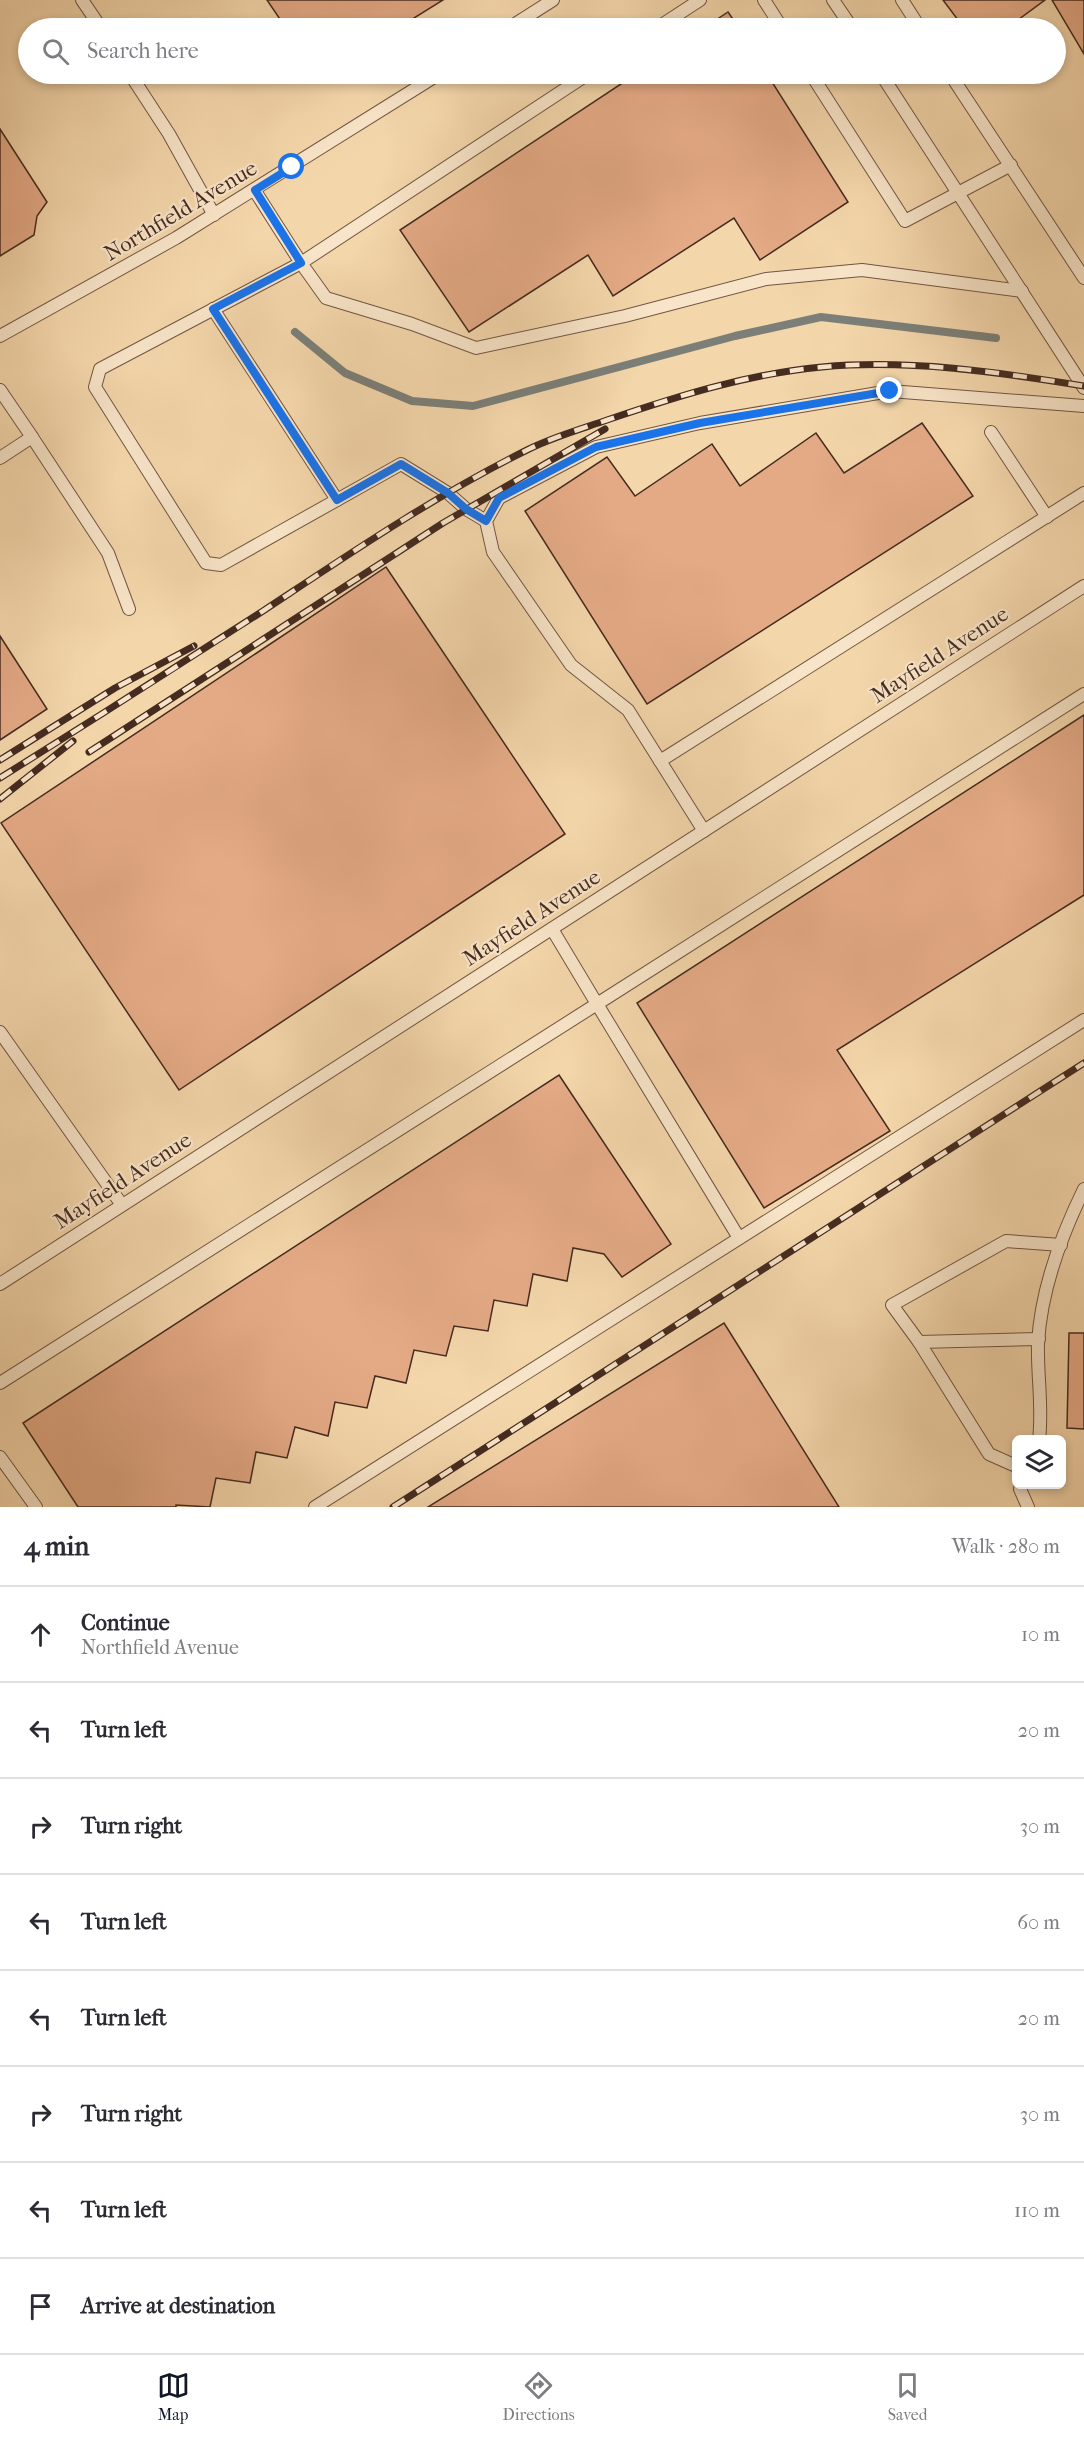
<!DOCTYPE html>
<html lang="en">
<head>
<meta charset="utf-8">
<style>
  body { margin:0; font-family:"IM FELL French Canon",serif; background:#f7f7f7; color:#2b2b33 }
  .controls { position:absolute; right:18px; bottom:18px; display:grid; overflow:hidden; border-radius:9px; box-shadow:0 3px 9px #0003 }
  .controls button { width:54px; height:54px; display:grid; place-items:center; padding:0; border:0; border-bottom:2px solid #e1e1e2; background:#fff; color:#2b2b33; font:30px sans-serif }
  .stop { position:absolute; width:18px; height:18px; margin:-14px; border:4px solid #1a73e8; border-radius:50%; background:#fff }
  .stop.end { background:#1a73e8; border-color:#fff; box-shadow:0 2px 6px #0008 }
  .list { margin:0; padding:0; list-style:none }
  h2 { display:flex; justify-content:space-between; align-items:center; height:78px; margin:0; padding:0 24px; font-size:26px }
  h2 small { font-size:20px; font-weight:400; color:#7c7c81 }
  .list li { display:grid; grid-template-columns:39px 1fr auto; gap:18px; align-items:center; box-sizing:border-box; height:96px; padding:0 24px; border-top:2px solid #e1e1e2 }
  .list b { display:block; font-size:22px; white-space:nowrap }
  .list p { margin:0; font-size:20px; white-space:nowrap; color:#7c7c81 }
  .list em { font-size:20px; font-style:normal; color:#7c7c81 }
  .icon { flex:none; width:33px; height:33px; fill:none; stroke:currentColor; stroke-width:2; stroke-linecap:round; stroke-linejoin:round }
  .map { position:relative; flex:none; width:1084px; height:1507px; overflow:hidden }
  .search { position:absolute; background:#fff; box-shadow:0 3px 9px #0003; left:18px; right:18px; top:18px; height:66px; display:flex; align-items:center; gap:15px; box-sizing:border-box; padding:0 21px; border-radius:33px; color:#7c7c81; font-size:22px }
  .sheet { height:846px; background:#fff }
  nav { display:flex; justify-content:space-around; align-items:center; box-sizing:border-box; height:84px; border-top:2px solid #e1e1e2; background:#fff; font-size:16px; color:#7c7c81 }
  nav a { display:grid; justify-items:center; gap:3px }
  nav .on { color:#111827 }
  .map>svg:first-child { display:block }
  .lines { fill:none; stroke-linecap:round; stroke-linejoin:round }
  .stream { stroke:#7b7f78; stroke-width:8 }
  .building { fill:#e4aa86; stroke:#452b20; stroke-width:1.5 }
  .service-casing { stroke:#715643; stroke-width:14 }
  .service { stroke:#f8e4c8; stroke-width:12 }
  .rail-casing { stroke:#452b20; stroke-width:7 }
  .rail { stroke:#f8e4c8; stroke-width:4.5; stroke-dasharray:14; stroke-linecap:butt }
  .route { stroke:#1a73e8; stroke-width:8 }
  .labels { text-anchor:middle; stroke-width:4.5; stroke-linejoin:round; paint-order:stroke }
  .street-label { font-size:22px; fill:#452b20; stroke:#f8e4c8 }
</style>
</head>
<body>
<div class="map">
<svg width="1084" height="1507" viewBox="0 0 1084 1507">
  <rect width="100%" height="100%" fill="#f4d6ab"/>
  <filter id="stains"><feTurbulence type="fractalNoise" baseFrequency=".00333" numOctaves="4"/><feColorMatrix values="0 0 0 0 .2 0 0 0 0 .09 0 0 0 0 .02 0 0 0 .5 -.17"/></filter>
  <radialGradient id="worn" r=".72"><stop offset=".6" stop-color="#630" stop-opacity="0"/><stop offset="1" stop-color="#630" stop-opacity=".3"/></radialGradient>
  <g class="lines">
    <path class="stream" d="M295,332L345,373L412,401L473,406L735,336L821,317L996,338"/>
  </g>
  <g class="building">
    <path d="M267,0H443L398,28H286Z"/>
    <path d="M943,0H1045L1007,28H964Z"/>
    <path d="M1052,0H1084V54Z"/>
    <path d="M728,12L739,28H704Z"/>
    <path d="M636,74H767L848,202L760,260L734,218L613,296L588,255L469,332L400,230Z"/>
    <path d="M0,129L47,202L37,216L34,235L0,256Z"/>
    <path d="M922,423L973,496L647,704L525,511L607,457L635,496L712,444L740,486L816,433L844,473Z"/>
    <path d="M386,567L565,834L179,1090L1,823Z"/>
    <path d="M0,636L47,709L0,740Z"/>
    <path d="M1084,715V895L837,1050L890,1131L764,1208L637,1003Z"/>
    <path d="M559,1075L671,1244L622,1277L604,1254L573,1248L567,1281L533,1274L527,1306L494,1300L488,1331L454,1326L446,1356L414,1350L406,1383L375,1376L367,1408L335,1402L328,1436L295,1427L287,1458L256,1452L250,1483L216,1478L210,1507L176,1505V1507H78L23,1423Z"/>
    <path d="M724,1323L839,1507H428Z"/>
    <path d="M1069,1333H1084V1429L1067,1428Z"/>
  </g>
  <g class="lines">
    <defs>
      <g id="service">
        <path d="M82,0L101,28"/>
        <path d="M764,0L782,28"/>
        <path d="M833,0L852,28"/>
        <path d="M902,0L920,28"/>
        <path d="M509,28L553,0"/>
        <path d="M657,28L700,0"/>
        <path d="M130,74L169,134L214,215"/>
        <path d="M588,74L301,263L326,298L412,324L476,348L625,316L766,279L862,270L1022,291"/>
        <path d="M811,74L905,221L1011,165"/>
        <path d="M881,74L1084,388"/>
        <path d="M950,74L1084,278"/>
        <path d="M255,191L301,263L100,369L95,387L206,563L221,565L401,464L448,493L466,509L486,521"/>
        <path d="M213,309L337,500"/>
        <path d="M0,336L176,238L439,74"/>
        <path d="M0,390L32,437L0,458"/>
        <path d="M991,432L1047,517"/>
        <path d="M32,437L108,553L129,609"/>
        <path d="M660,761L1084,493"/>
        <path d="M704,831L628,710L571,665L493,552L486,521L499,498L596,447L700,423L890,391L1084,406"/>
        <path d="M0,1032L122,1205"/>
        <path d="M739,1238L597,1004L1084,694"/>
        <path d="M0,1284L1084,586"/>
        <path d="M919,1342L1039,1339"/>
        <path d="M0,1383L597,1004L552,929"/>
        <path d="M1039,1440C1043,1407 1037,1375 1038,1343C1041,1290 1061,1236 1084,1189"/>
        <path d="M0,1457L36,1507"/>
        <path d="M1016,1466L989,1454L919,1342L892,1305L1006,1241L1061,1245"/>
        <path d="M1023,1484L1020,1489L1028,1507"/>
        <path d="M315,1507L1084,1020"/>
      </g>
    </defs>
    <use href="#service" class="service-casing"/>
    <use href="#service" class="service"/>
    <defs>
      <g id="rail">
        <path d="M89,752L443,523L605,429"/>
        <path d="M0,760L115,688L194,646"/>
        <path d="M0,778C88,723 176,667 263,611C349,554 436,495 529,449C553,437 581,429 607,420C678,396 747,374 822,367C909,359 998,372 1084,386"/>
        <path d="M0,799L73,741"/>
        <path d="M393,1507L1084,1063"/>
      </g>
    </defs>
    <use href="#rail" class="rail-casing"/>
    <use href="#rail" class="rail"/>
  </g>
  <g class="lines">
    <path class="route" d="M292,167L255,190L301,263L213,309L337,500L401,464L448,493L466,509L486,521L499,498L596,447L700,423L890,391"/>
  </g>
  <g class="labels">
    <g class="street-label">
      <text transform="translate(180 210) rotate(-31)" y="8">Northfield Avenue</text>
      <text transform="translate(939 654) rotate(-33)" y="8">Mayfield Avenue</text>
      <text transform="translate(531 917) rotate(-33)" y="8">Mayfield Avenue</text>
      <text transform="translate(122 1180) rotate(-33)" y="8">Mayfield Avenue</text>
    </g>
  </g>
  <rect width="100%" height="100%" filter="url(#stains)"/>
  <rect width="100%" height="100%" fill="url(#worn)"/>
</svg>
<div class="controls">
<button><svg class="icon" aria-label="layers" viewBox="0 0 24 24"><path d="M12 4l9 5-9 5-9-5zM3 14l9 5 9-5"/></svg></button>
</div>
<div class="stop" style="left:292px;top:167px"></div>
<div class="stop end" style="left:890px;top:391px"></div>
<div class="search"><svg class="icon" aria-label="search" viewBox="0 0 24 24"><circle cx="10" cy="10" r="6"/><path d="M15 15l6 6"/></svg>Search here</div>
</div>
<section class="sheet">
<h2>4 min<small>Walk · 280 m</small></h2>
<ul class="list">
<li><svg class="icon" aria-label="ahead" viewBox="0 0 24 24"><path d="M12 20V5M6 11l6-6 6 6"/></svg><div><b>Continue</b><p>Northfield Avenue</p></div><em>10 m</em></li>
<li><svg class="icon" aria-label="left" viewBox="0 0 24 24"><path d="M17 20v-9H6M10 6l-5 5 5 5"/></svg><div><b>Turn left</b></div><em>20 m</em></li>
<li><svg class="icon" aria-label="right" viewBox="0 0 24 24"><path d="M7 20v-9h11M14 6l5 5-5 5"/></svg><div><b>Turn right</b></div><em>30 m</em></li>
<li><svg class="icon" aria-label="left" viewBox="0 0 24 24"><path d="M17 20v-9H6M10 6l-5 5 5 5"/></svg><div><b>Turn left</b></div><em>60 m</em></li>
<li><svg class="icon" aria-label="left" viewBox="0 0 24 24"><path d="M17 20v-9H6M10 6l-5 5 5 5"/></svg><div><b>Turn left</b></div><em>20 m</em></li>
<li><svg class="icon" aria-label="right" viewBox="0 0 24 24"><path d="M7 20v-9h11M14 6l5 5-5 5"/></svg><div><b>Turn right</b></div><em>30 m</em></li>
<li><svg class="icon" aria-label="left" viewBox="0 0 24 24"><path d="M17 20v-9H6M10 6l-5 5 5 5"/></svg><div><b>Turn left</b></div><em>110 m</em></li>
<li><svg class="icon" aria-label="arrive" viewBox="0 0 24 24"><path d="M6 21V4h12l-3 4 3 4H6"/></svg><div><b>Arrive at destination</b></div></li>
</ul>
</section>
<nav>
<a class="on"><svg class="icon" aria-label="map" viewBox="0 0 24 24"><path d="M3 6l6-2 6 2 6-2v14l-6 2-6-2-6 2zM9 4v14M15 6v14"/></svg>Map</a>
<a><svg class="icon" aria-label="directions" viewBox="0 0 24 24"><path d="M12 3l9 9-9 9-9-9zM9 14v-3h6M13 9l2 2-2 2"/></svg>Directions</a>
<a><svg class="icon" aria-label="saved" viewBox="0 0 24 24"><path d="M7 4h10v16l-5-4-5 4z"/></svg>Saved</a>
</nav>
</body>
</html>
